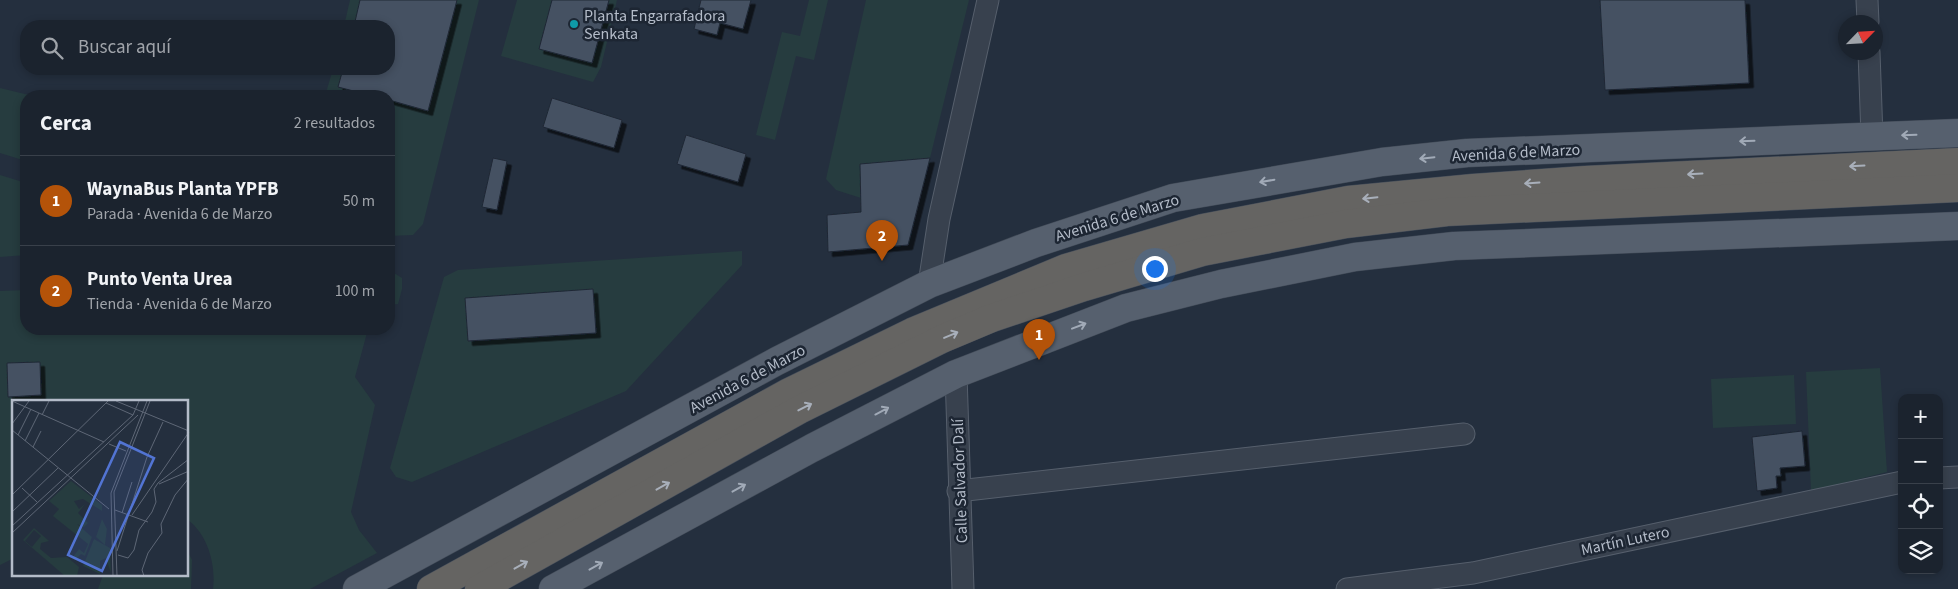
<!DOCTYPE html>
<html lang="es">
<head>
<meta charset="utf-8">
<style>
  body { margin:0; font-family:"Source Sans 3",sans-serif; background:#282f3a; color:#f1f3f6 }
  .controls { position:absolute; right:15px; bottom:15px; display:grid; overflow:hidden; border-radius:10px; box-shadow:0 2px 8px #0003 }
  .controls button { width:45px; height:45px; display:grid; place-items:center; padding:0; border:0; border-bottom:1px solid #39404a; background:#1b232e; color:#f1f3f6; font:25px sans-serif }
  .compass { position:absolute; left:1838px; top:15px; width:45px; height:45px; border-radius:50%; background:#1b232e; box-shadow:0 2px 8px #0003; rotate:65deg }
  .you { position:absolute; left:1154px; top:268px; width:18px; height:18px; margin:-12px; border:4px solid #fff; border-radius:50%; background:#1a73e8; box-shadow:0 0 0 8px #1a73e833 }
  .badge { display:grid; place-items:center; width:32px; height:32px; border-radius:50%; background:#b45309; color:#fff; font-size:16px; font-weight:700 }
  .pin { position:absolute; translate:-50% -41px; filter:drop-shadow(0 1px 2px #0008) }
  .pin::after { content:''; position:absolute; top:26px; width:18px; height:15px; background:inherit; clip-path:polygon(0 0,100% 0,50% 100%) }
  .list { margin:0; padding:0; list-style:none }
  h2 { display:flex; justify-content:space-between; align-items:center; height:65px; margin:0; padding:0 20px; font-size:21px }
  h2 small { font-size:16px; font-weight:400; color:#a0a4aa }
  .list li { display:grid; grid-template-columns:32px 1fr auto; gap:15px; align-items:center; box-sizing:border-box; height:90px; padding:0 20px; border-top:1px solid #39404a }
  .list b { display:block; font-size:19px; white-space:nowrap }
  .list p { margin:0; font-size:16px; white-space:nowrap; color:#a0a4aa }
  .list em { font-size:16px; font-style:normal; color:#a0a4aa }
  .icon { flex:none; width:28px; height:28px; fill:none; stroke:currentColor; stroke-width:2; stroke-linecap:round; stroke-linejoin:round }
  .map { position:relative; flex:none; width:1958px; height:589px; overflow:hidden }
  .search { position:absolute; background:#1b232e; box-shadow:0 2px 8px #0003; left:20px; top:20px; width:375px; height:55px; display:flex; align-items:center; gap:12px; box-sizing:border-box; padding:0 18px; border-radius:20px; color:#a0a4aa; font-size:19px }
  .panel { position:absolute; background:#1b232e; box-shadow:0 2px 8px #0003; left:20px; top:90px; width:375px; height:245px; border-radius:20px }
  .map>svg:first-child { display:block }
  .green { fill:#263c3f; fill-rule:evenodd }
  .building { fill:#455162; stroke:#1f2835; filter:url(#shadow) }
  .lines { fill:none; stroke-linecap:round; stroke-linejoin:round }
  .minor-casing { stroke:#565f6c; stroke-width:23 }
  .primary-casing { stroke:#414a57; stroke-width:29 }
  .trunk-casing { stroke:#434c59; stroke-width:29 }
  .minor { stroke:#38414e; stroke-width:21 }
  .primary { stroke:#56606e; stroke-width:28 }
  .trunk { stroke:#656462; stroke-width:28 }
  .oneway { stroke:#a1aab7 }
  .oneway2 { stroke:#a8afba }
  .culture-dot { fill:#0f9aa8; stroke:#1d2633; stroke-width:2 }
  .labels { text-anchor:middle; stroke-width:5; stroke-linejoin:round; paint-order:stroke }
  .poi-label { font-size:16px; fill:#b4bcc9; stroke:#1d2633; text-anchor:start }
  .street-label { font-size:16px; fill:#b4bcc9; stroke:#1d2633 }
  .inset-road { fill:none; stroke:#5e6776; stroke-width:1 }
  .view { fill:#5274d3; fill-opacity:0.15; stroke:#5274d3; stroke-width:2.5 }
  .inset-edge { fill:none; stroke:#b4bcc9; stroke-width:2.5 }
</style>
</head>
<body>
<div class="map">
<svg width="1958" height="589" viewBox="0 0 1958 589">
  <defs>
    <filter id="shadow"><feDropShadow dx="4.5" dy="4.5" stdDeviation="0" flood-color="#0009"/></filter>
  </defs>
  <rect width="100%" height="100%" fill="#242f3e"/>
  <g class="green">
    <path d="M350,0H360L354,26H344Z"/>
    <path d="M457,0H479L423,224L413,235L389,236V100L428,111Z"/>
    <path d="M517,0H552L539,48L592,63L609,0H617L601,67L593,82L501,56Z"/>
    <path d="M809,0H828L814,60L796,56L775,140L756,135L782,32L800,36Z"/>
    <path d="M866,0H969L930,158L861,164V198L836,190L826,179Z"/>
    <path d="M333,69H343L338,87L373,96H325Z"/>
    <path d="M0,88L33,96H26V126L21,145L26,147V161L0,153Z"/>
    <path d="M0,175L26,183V255L0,257Z"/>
    <path d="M742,251V265L626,391L412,482L396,477L390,468L444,277L458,270ZM593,290L596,333L469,341L466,298Z"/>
    <path d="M389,270L402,278V289L398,304L389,305Z"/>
    <path d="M26,290V329H368L355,377L375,405L351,512L359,530L377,553L310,589H213C216,565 208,535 188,520V402H14V558L0,565V291Z"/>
    <path d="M1880,368L1887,472L1811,491L1806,372Z"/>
    <path d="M1794,375L1796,424L1713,428L1711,379Z"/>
    <path d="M188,552L192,560L191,589H98L103,575H188Z"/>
  </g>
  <g class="building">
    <path d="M360,0H457L428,111L389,100V96H373L338,87L343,69H389V26H354Z"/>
    <path d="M552,0H609L592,63L539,49Z"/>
    <path d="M701,0H751L743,29L720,23L717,35L694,29Z"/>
    <path d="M1600,0H1745L1749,83L1605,90Z"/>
    <path d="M552,98L622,120L614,148L543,127Z"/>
    <path d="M686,135L746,154L738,182L677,164Z"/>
    <path d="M493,158L507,161L497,210L482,207Z"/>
    <path d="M930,158L908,245L828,252L827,215L861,212L860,164Z"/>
    <path d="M593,289L596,333L468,341L465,298Z"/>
    <path d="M40,362L41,395L8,397L7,363Z"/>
    <path d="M1802,431L1805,466L1780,468L1781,476H1776L1777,488L1757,491L1752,437Z"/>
  </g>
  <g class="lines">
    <defs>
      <g id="minor">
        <path d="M1867,0L1868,22"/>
        <path d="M1869,52L1872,137"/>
        <path d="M929,284L939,219L988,0"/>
        <path d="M956,374L963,589"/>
        <path d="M1939,478L1958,477"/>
        <path d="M958,491L1464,434"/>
        <path d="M1347,589L1473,573L1902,482"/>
      </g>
      <g id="primary">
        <path d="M357,589L777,361L929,284L1036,243L1173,198L1382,162L1467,153L1958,133"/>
        <path d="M553,589L812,448L956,374L1126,308L1221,284L1355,257L1454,246L1958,226"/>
      </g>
      <g id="trunk">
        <path d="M431,589L789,392L912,332L1066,268L1203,228L1348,200L1473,188L1585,180L1958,162"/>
        <path d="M479,589L799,410L942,339L992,318L1084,287L1202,252L1346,224L1447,212L1958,188"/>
      </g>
    </defs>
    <use href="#minor" class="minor-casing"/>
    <use href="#primary" class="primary-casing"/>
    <use href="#trunk" class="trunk-casing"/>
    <use href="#minor" class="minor"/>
    <use href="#primary" class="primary"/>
    <use href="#trunk" class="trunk"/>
  </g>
  <defs><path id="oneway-shaft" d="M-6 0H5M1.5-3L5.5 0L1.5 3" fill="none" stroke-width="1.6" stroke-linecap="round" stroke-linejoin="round" transform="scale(1.25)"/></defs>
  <g class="oneway">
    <use href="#oneway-shaft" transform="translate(1909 135) rotate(178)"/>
    <use href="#oneway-shaft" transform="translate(1747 141) rotate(178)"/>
    <use href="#oneway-shaft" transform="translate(1427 158) rotate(174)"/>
    <use href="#oneway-shaft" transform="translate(1267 181) rotate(170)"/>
    <use href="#oneway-shaft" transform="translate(1079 326) rotate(-21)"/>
    <use href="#oneway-shaft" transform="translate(882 411) rotate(-28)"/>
    <use href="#oneway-shaft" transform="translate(739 488) rotate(-29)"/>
    <use href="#oneway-shaft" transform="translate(596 566) rotate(-29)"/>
  </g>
  <g class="oneway2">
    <use href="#oneway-shaft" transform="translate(1857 166) rotate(177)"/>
    <use href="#oneway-shaft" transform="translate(1695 174) rotate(177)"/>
    <use href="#oneway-shaft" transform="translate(1532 183) rotate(176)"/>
    <use href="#oneway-shaft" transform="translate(1370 198) rotate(174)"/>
    <use href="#oneway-shaft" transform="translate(951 335) rotate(-23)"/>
    <use href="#oneway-shaft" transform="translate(805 407) rotate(-27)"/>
    <use href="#oneway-shaft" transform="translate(663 486) rotate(-29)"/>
    <use href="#oneway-shaft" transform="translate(521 565) rotate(-29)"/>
  </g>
  <circle class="culture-dot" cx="574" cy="24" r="5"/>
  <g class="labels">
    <g class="poi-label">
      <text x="584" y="21">Planta Engarrafadora<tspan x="584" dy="18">Senkata</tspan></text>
    </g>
    <g class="street-label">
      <text transform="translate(1516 152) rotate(-3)" y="6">Avenida 6 de Marzo</text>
      <text transform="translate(1117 217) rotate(-17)" y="6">Avenida 6 de Marzo</text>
      <text transform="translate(747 378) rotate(-28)" y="6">Avenida 6 de Marzo</text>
      <text transform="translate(959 481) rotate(-92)" y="6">Calle Salvador Dalí</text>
      <text transform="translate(1625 540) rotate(-12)" y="6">Martín Lutero</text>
    </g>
  </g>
  <g transform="translate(12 400)">
    <rect width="176" height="176" fill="#242f3e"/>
    <path d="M59,81L90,105V111L71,99L62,101L67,109L73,104L66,113L76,123L72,127L65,124L80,137L73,156L69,154L63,160L60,158L67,149L72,153L76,144L41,116L47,109L37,101ZM90,119L95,129L93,145L84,137ZM22,128L37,141L29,143L28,149L39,158L55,157L67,167L65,176H53L11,140ZM22,130L29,136L20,147L13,141ZM82,139L98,148L99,173L94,158L88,161V174L71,166Z" fill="#263c3f" fill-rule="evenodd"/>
    <path class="inset-road" d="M0,1L92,42M104,1L177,31M94,3L121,15M30,15L37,1M0,24L17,1M0,30L97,109M6,35L19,9M13,41L27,13M97,44L114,51M21,47L29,31M146,83L177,59M147,84L177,71M10,88L25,102M0,95L96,1M103,110L136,122M0,112L46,68M110,113L120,82M120,115L177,32M0,126L121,15L127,1M0,133L126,15M105,151L135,57L151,22M106,155L116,158L122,150L127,130L140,112L144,102L142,89L146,83M101,176L99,93L135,1M105,176L102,92L138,1M132,176L130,170L136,153L150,133L149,124L163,95L177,78"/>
    <path class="view" d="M108,42L142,58L90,171L56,155Z"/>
    <rect width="176" height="176" class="inset-edge"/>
  </g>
</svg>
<div class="controls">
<button>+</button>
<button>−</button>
<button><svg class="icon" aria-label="locate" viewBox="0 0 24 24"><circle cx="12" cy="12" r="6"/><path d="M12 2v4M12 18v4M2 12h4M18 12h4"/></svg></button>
<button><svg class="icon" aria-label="layers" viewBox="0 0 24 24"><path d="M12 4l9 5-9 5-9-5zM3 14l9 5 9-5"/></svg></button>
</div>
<svg class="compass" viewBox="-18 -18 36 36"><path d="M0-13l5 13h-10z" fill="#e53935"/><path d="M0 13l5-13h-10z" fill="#a0a4aa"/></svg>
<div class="you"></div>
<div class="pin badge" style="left:1039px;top:360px">1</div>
<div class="pin badge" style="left:882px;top:261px">2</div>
<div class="search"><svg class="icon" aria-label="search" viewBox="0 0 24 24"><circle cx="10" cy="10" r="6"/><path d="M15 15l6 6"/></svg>Buscar aquí</div>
<section class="panel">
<h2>Cerca<small>2 resultados</small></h2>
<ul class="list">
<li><span class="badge">1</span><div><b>WaynaBus Planta YPFB</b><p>Parada · Avenida 6 de Marzo</p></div><em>50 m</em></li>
<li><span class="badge">2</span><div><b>Punto Venta Urea</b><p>Tienda · Avenida 6 de Marzo</p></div><em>100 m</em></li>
</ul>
</section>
</div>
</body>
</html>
